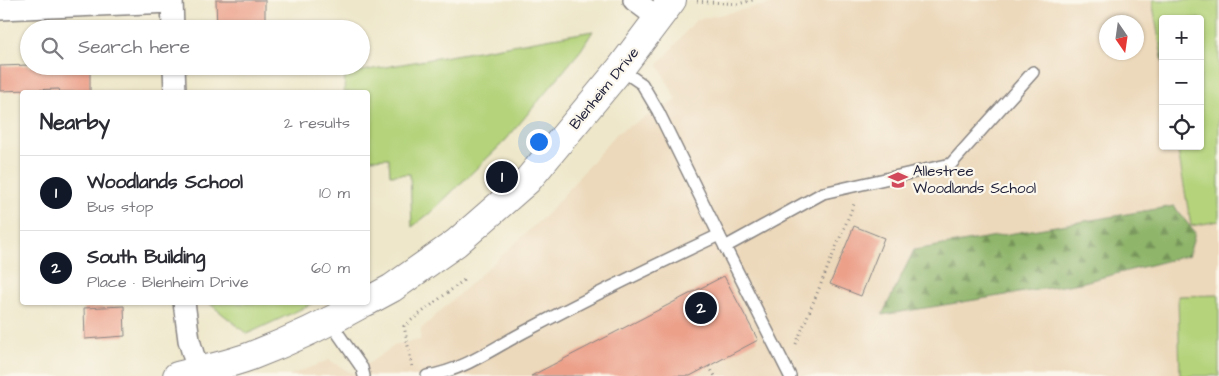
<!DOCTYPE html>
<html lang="en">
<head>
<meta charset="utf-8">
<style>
  body { margin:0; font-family:"Architects Daughter",sans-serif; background:#f7f7f7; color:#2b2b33 }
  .controls { position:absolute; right:15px; top:15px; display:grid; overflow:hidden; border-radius:5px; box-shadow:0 1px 4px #0004 }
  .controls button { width:45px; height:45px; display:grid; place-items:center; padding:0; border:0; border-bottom:1px solid #e1e1e2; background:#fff; color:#2b2b33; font:25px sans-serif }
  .compass { position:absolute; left:1099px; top:15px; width:45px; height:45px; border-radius:50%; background:#fff; box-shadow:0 1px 4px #0004; rotate:167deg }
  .you { position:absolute; left:538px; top:141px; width:18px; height:18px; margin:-12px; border:4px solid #fff; border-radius:50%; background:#1a73e8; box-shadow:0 0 0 8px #1a73e833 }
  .badge { display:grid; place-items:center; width:32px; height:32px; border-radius:50%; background:#111827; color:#fff; font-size:16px; font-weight:700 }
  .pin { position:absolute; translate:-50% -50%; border:2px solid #fff; box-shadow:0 1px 5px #0006 }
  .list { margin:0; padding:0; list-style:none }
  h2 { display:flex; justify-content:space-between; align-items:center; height:65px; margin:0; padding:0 20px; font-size:21px }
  h2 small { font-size:16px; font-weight:400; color:#7c7c81 }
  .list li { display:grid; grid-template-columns:32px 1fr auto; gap:15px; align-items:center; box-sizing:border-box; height:75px; padding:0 20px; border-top:1px solid #e1e1e2 }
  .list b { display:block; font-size:19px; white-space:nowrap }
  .list p { margin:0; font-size:16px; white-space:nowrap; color:#7c7c81 }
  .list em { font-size:16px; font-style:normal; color:#7c7c81 }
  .icon { flex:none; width:28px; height:28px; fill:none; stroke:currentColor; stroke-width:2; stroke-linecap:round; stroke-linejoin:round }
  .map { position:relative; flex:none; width:1219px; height:376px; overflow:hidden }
  .search { position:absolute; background:#fff; box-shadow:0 1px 4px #0004; left:20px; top:20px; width:350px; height:55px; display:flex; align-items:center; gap:12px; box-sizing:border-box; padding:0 18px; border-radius:28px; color:#7c7c81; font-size:19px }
  .panel { position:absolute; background:#fff; box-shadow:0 1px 4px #0004; left:20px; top:90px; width:350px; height:215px; border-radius:5px }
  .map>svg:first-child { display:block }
  .built { fill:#ecd8ba; fill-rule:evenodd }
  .green { fill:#b4d37a; stroke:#6b7a5a }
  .forest { fill:url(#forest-firs); stroke:#586c52 }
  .building { fill:#eca08a }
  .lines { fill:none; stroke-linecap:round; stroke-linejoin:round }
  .lane-casing { stroke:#888482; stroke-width:14 }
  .street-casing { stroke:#888482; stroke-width:24 }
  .secondary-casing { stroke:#888482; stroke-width:30 }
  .path { stroke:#888482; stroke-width:3; stroke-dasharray:1 4; stroke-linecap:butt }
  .lane { stroke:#fff; stroke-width:11 }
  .street { stroke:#fff; stroke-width:21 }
  .secondary { stroke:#fff; stroke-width:28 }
  .labels { text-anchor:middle; stroke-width:4.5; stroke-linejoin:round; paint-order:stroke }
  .street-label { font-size:15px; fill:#22223b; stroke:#fbf7ec }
  .poi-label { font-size:15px; fill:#22223b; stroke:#fbf7ec; text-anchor:start }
</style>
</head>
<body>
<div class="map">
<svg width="1219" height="376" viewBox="0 0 1219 376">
  <defs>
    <pattern id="forest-firs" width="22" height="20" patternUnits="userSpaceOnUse" patternTransform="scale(1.25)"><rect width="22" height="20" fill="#8fb56a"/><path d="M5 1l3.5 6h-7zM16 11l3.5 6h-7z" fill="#749358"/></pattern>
  </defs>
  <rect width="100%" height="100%" fill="#fbf7ec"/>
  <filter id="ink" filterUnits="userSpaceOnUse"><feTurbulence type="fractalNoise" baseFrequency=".02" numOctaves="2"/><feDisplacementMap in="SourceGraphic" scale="10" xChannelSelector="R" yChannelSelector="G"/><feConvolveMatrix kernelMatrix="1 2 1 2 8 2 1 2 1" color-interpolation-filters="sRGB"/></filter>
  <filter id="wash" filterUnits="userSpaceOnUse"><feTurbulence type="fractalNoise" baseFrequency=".0096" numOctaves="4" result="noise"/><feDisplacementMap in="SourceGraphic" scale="20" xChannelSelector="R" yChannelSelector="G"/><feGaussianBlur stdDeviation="1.12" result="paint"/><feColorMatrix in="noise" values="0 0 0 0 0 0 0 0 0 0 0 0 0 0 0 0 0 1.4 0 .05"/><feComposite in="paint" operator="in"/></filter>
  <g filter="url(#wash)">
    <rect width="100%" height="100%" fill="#eee7ca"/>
    <path class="built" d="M788,0H1219V376H288L329,360L353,374L397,344L420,340L421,329L547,214L617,133L677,100L658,65L696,20ZM1163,19H1200V146H1163ZM1106,22H1136V52H1106Z"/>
    <g class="green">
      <path d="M1152,0H1219V221L1191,226L1177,146H1200V19H1163V63Z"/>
      <path d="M593,31L581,50L505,141L430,213L412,227L410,174L390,175L389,158L369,159V176H368V92H344L345,74Z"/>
      <path d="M1219,295V376H1180L1178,296Z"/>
      <path d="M209,303H314L247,334Z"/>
    </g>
    <path class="forest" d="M1174,206L1195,233L1189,255L1080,283L882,315L914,250Z"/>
    <g id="blocks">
      <g class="building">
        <path d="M216,0H265V23L250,24V29H217Z"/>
        <path d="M29,65V66H90V92H60L59,89L0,91V66Z"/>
        <path d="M854,226L884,238L861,296L830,284Z"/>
        <path d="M724,276L758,340L709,366L690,376H531Z"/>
        <path d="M124,306L125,336L85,339L84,308Z"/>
      </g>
    </g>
  </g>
  <g filter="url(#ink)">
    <use href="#blocks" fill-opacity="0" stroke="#888482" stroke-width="1"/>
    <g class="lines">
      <defs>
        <g id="lane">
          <path d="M620,69L642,84L658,111L719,235L790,376"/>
          <path d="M725,247L823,193L951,164L1033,72"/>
          <path d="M330,322L362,368L364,376"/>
          <path d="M427,376C462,371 492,349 524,332C588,298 653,266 719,235"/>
        </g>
        <g id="street">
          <path d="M172,0L173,29"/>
          <path d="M634,0L658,18"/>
          <path d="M0,9L172,2"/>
          <path d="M174,66L175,92"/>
          <path d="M184,302L189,340L198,371"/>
        </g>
        <g id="secondary">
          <path d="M368,301L392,288L456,243L527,181L620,69L672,0"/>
          <path d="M177,376C202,370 227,365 251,356C290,341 328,323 365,302"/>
        </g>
      </defs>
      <use href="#lane" class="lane-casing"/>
      <use href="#street" class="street-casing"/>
      <use href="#secondary" class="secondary-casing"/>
      <g class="path">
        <path d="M697,1L738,4L753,0"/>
        <path d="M796,344L854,204"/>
        <path d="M412,366L404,326L464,280"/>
        <path d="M709,366L715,376"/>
      </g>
      <use href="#lane" class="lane"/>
      <use href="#street" class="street"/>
      <use href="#secondary" class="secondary"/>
    </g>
  </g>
  <defs>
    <symbol id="school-bare" viewBox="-9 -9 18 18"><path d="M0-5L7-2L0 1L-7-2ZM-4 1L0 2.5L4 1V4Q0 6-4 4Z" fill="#d1495b" stroke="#fbf7ec" stroke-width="2.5" paint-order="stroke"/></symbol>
  </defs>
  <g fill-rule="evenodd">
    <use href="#school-bare" x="884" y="166" width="28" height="28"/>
  </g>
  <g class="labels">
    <g class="street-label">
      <text transform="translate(604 88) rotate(-51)" y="5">Blenheim Drive</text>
    </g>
    <g class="poi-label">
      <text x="913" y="176">Allestree<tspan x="913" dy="17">Woodlands School</tspan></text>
    </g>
  </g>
</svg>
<div class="controls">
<button>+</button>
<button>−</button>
<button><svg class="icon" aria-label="locate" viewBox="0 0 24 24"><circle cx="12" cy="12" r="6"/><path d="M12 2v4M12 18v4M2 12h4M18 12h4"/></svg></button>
</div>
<svg class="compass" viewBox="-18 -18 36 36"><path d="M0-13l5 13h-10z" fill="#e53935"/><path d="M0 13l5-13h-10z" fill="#7c7c81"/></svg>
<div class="you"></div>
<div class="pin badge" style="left:502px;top:177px">1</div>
<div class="pin badge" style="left:701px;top:308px">2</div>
<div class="search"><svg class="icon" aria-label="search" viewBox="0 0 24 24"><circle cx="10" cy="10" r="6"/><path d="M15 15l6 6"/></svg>Search here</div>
<section class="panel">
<h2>Nearby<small>2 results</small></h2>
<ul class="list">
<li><span class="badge">1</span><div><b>Woodlands School</b><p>Bus stop</p></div><em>10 m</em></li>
<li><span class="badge">2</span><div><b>South Building</b><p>Place · Blenheim Drive</p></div><em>60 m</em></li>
</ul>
</section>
</div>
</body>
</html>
